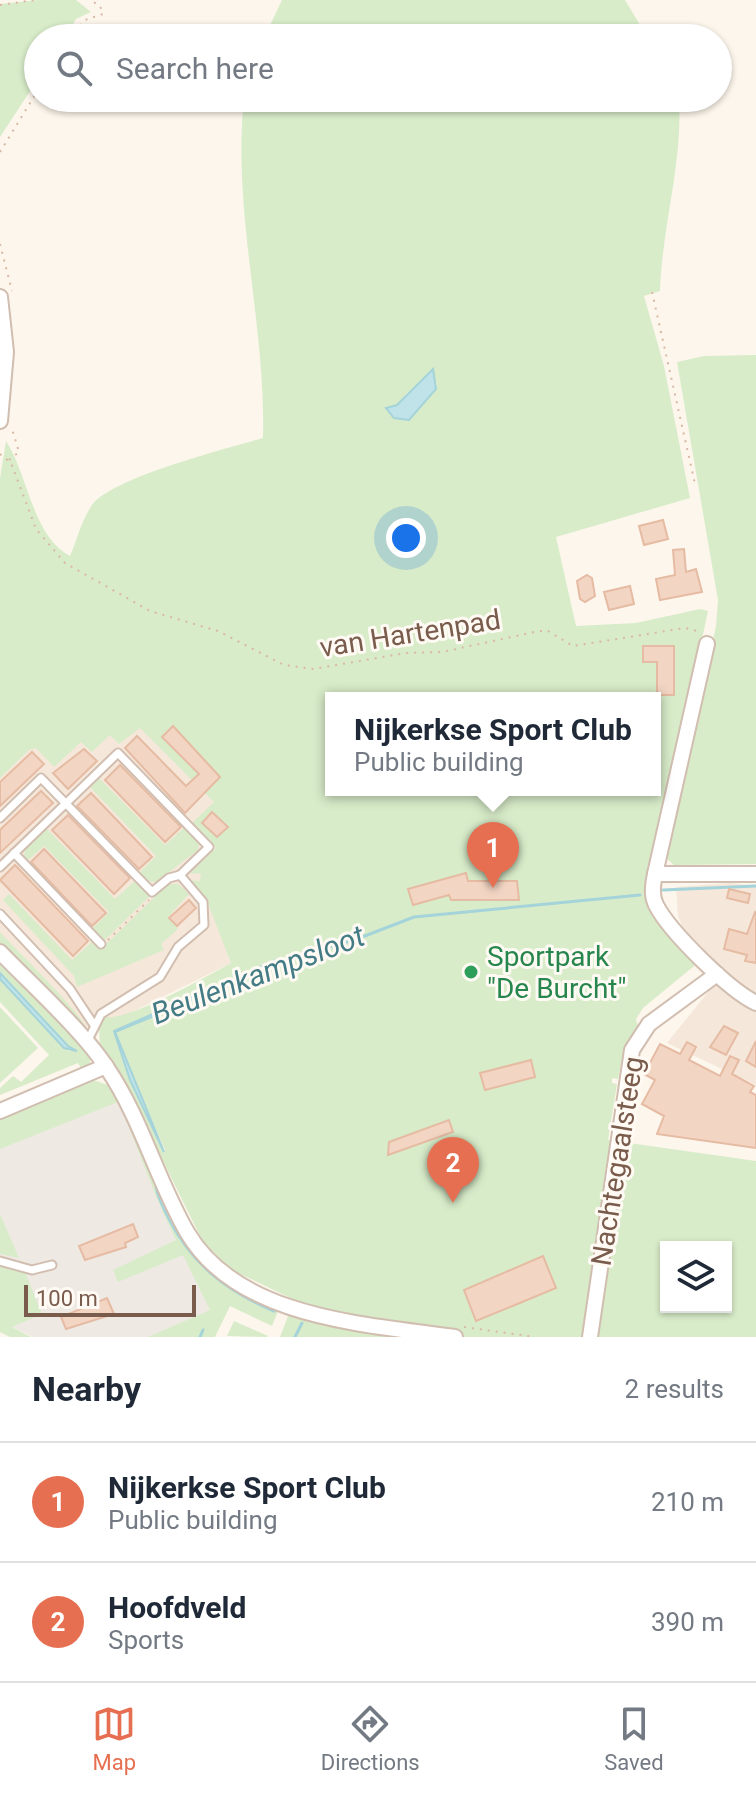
<!DOCTYPE html>
<html lang="en">
<head>
<meta charset="utf-8">
<style>
  body { margin:0; font-family:Roboto,sans-serif; background:#f6f6f7; color:#1f2937 }
  .controls { position:absolute; right:24px; bottom:24px; display:grid; overflow:hidden; border-radius:0px; box-shadow:0 2px 6px #0004 }
  .controls button { width:72px; height:72px; display:grid; place-items:center; padding:0; border:0; border-bottom:2px solid #e0e1e3; background:#fff; color:#1f2937; font:40px sans-serif }
  .scale { position:absolute; left:24px; bottom:20px; width:172px; box-sizing:border-box; padding-left:8px; border:4px solid #7a5c4d; border-top:0; font-size:22px; line-height:28px; white-space:nowrap; color:#7a5c4d; -webkit-text-stroke:6px #fffaf3; paint-order:stroke }
  .you { position:absolute; left:406px; top:538px; width:28px; height:28px; margin:-20px; border:6px solid #fff; border-radius:50%; background:#1a73e8; box-shadow:0 0 0 12px #1a73e833 }
  .badge { display:grid; place-items:center; width:52px; height:52px; border-radius:50%; background:#e76f51; color:#fff; font-size:26px; font-weight:700 }
  .pin { position:absolute; translate:-50% -66px; filter:drop-shadow(0 2px 4px #0008) }
  .pin::after { content:''; position:absolute; top:42px; width:28px; height:24px; background:inherit; clip-path:polygon(0 0,100% 0,50% 100%) }
  .popup { position:absolute; left:325px; top:692px; width:336px; height:104px; box-sizing:border-box; display:grid; place-content:center; border-radius:0px; background:#fff; filter:drop-shadow(0 2px 6px #0005); font-size:26px; white-space:nowrap; color:#747a83 }
  .popup b { font-size:30px; color:#1f2937 }
  .popup::after { content:''; position:absolute; left:50%; top:100%; margin-left:-16px; border:16px solid transparent; border-top-color:#fff }
  .list { margin:0; padding:0; list-style:none }
  h2 { display:flex; justify-content:space-between; align-items:center; height:104px; margin:0; padding:0 32px; font-size:34px }
  h2 small { font-size:26px; font-weight:400; color:#747a83 }
  .list li { display:grid; grid-template-columns:52px 1fr auto; gap:24px; align-items:center; box-sizing:border-box; height:120px; padding:0 32px; border-top:2px solid #e0e1e3 }
  .list b { display:block; font-size:30px; white-space:nowrap }
  .list p { margin:0; font-size:26px; white-space:nowrap; color:#747a83 }
  .list em { font-size:26px; font-style:normal; color:#747a83 }
  .icon { flex:none; width:44px; height:44px; fill:none; stroke:currentColor; stroke-width:2; stroke-linecap:round; stroke-linejoin:round }
  .map { position:relative; flex:none; width:756px; height:1337px; overflow:hidden }
  .search { position:absolute; background:#fff; box-shadow:0 2px 6px #0004; left:24px; right:24px; top:24px; height:88px; display:flex; align-items:center; gap:20px; box-sizing:border-box; padding:0 28px; border-radius:44px; color:#747a83; font-size:30px }
  .sheet { height:344px; background:#fff }
  nav { display:flex; justify-content:space-around; align-items:center; box-sizing:border-box; height:112px; border-top:2px solid #e0e1e3; background:#fff; font-size:22px; color:#747a83 }
  nav a { display:grid; justify-items:center; gap:4px }
  nav .on { color:#e76f51 }
  .map>svg:first-child { display:block }
  .residential { fill:#f5e8da }
  .industrial { fill:#efe9e4 }
  .green { fill:#d8ecc9; fill-rule:evenodd }
  .water { fill:#bfe3e8; stroke:#a5d3da; stroke-width:2 }
  .lines { fill:none; stroke-linecap:round; stroke-linejoin:round }
  .stream { stroke:#a5d3da; stroke-width:3 }
  .building { fill:#f3d5c3; stroke:#e6bba3; stroke-width:2 }
  .lane-casing { stroke:#d1beb0; stroke-width:11 }
  .street-casing { stroke:#d1beb0; stroke-width:18 }
  .path { stroke:#d9b8a5; stroke-width:2; stroke-dasharray:2 6; stroke-linecap:butt }
  .lane { stroke:#fff; stroke-width:7 }
  .street { stroke:#fff; stroke-width:14 }
  .leisure-dot { fill:#2e9e5b; stroke:#fffaf3; stroke-width:3 }
  .labels { text-anchor:middle; stroke-width:6; stroke-linejoin:round; paint-order:stroke }
  .street-label { font-size:28px; fill:#7a5c4d; stroke:#fffaf3 }
  .leisure-label { font-size:28px; fill:#27864d; stroke:#fffaf3; text-anchor:start }
  .water-label { font-size:30px; font-style:italic; fill:#437c86; stroke:#fffaf3 }
</style>
</head>
<body>
<div class="map">
<svg width="756" height="1337" viewBox="0 0 756 1337">
  <rect width="100%" height="100%" fill="#fdf6ec"/>
  <g class="residential">
    <path d="M201,714L256,880L216,921L231,963L108,1024L79,1028L0,944V750Z"/>
    <path d="M730,883L756,886V1085L667,1043L725,971L685,933L678,916L676,887Z"/>
  </g>
  <path class="industrial" d="M115,1089L216,1312L155,1337H33L6,1324L0,1309V1131Z"/>
  <g class="green">
    <path d="M38,0H76L91,12L76,19L64,38H38V79L0,137V4Z"/>
    <path d="M282,0H625L648,38H264Z"/>
    <path d="M244,98H679C683,163 662,226 660,291L644,296L664,366L690,498L556,537L576,626L636,623L700,609L708,611L649,888L699,962L643,1008L636,1019L638,1026L624,1050L618,1079L612,1078V1083L617,1084L608,1140L756,1161V1337H280L288,1316L307,1306L232,1270L203,1242L128,1090L100,1047L99,1029L105,1017C129,1021 207,976 231,963L207,901L189,880L200,881L201,874L190,873L216,848L192,823L214,802L140,728L119,744L110,735L92,752L81,742L54,767L36,748L29,750L0,778V478L6,441C28,474 32,536 70,556C77,540 82,519 92,505C113,477 226,449 263,438C266,325 232,212 244,98ZM437,383L433,394L397,405L408,392ZM331,698H655V790H331ZM119,1045L165,1150L164,1152L130,1080ZM666,1247H726V1307H666Z"/>
    <path d="M756,355V864L674,865L665,857L667,847L716,626L718,600L677,362L704,356Z"/>
    <path d="M99,778L165,845L185,827L199,842L198,850L156,882L147,881L139,873L156,856L90,787Z"/>
    <path d="M47,829L115,899L135,881L150,896L104,941L92,929L109,912L44,846L27,861L24,858L25,850Z"/>
    <path d="M168,884H178L189,894L168,917L178,929L161,944L164,950L77,987L74,976L3,900L9,894L72,960L93,941L101,949Z"/>
    <path d="M0,932C14,948 87,1018 87,1031L83,1033L0,947Z"/>
    <path d="M0,958L91,1055L89,1068L83,1072L78,1063L0,1095V1088L13,1076L21,1082L49,1055L0,1002V979L64,1048L69,1051L75,1049L68,1046L0,973Z"/>
    <path d="M0,1007L38,1048L0,1083Z"/>
    <path d="M90,1079L114,1087L190,1244L279,1309L272,1326L230,1306L215,1337H148L210,1310L183,1255L118,1282L113,1270L176,1240C153,1195 139,1148 118,1102L0,1149V1116Z"/>
    <path d="M0,1214L19,1258L0,1254Z"/>
    <path d="M0,1266L25,1272L42,1314L12,1327L31,1337H10L0,1332Z"/>
    <path d="M234,1321L268,1336L267,1337L227,1336Z"/>
  </g>
  <g class="water">
    <path d="M433,369L436,389L409,420L394,418L386,408L397,405Z"/>
    <path d="M276,960L235,983L115,1032L164,1152L130,1080L114,1031Z"/>
    <path d="M0,973L68,1046L77,1051L64,1048L0,979Z"/>
    <path d="M156,1187C173,1224 189,1262 225,1284C241,1294 262,1301 275,1312C227,1292 193,1266 169,1220C164,1210 156,1195 156,1187Z"/>
  </g>
  <g class="lines">
    <g class="stream">
      <path d="M663,890L756,886"/>
      <path d="M273,963L357,939L414,917L640,895"/>
      <path d="M200,1337L203,1330"/>
      <path d="M295,1337L302,1323"/>
    </g>
  </g>
  <g class="building">
    <path d="M663,520L668,539L644,545L639,526Z"/>
    <path d="M684,549L686,572L696,569L702,592L660,600L656,579L675,575L673,550Z"/>
    <path d="M587,575L592,578L595,596L585,602L580,599L577,581Z"/>
    <path d="M630,586L634,604L609,610L604,592Z"/>
    <path d="M643,646H674V695H657V662H643Z"/>
    <path d="M173,726L220,777L185,813L125,748L137,736L186,786L199,774L162,737Z"/>
    <path d="M84,749L97,761L68,789L53,773Z"/>
    <path d="M32,752L44,764L0,806V782Z"/>
    <path d="M120,765L181,827L165,842L105,780Z"/>
    <path d="M41,791L53,803L0,853V830Z"/>
    <path d="M91,793L152,857L139,869L77,806Z"/>
    <path d="M212,812L228,827L217,837L202,823Z"/>
    <path d="M68,815L130,878L114,894L52,830Z"/>
    <path d="M44,849L106,913L92,926L31,862Z"/>
    <path d="M15,865L88,941L73,956L0,880Z"/>
    <path d="M466,873L468,881H517L519,900H451L449,895L413,905L408,889Z"/>
    <path d="M729,889L750,894L748,903L727,898Z"/>
    <path d="M189,900L196,908L177,926L169,918Z"/>
    <path d="M755,912L756,913V963L745,961L747,955L724,949L729,929L747,934Z"/>
    <path d="M724,1026L738,1033L726,1055L710,1047Z"/>
    <path d="M756,1041V1067L746,1061Z"/>
    <path d="M687,1042L696,1047L689,1060L720,1076L730,1056L739,1060L732,1074L754,1086L750,1092L756,1095V1148L657,1134L664,1116L642,1104L655,1080L644,1074L660,1044L680,1054Z"/>
    <path d="M531,1060L535,1077L485,1090L480,1073Z"/>
    <path d="M449,1120L453,1132L388,1155L389,1142Z"/>
    <path d="M133,1224L138,1237L125,1243L126,1247L85,1260L79,1246Z"/>
    <path d="M543,1256L556,1288L476,1321L464,1290Z"/>
    <path d="M107,1298L114,1314L66,1329L61,1317Z"/>
  </g>
  <g class="lines">
    <defs>
      <g id="lane">
        <path d="M0,818L41,778L152,892L169,878L180,875"/>
        <path d="M14,853L101,944"/>
        <path d="M0,867L118,753L209,847L180,875L203,902L204,925L178,947L160,977L101,1014L87,1042"/>
        <path d="M0,914L70,989L94,1025"/>
        <path d="M0,1261L32,1270L52,1265"/>
      </g>
      <g id="street">
        <path d="M0,297L6,352L0,421"/>
        <path d="M707,644L655,874C653,884 651,895 656,905C670,932 729,990 756,1003"/>
        <path d="M655,874H756"/>
        <path d="M0,952C32,985 83,1031 107,1068C141,1118 157,1180 187,1232C238,1319 366,1324 455,1337"/>
        <path d="M0,1111L106,1066"/>
        <path d="M590,1337L632,1050L649,1024L717,974"/>
      </g>
    </defs>
    <use href="#lane" class="lane-casing"/>
    <use href="#street" class="street-casing"/>
    <g class="path">
      <path d="M0,5L35,0"/>
      <path d="M70,38L85,20L103,14L100,6L90,0"/>
      <path d="M0,152L38,90"/>
      <path d="M0,244L12,291"/>
      <path d="M652,292L695,484"/>
      <path d="M0,454L11,463L36,529L65,563L150,611L218,631L284,665L313,669L406,653L442,652L539,631H548L573,646L685,628L701,632"/>
      <path d="M9,460L19,452L12,429"/>
      <path d="M108,940L149,900"/>
      <path d="M464,1327L535,1337"/>
    </g>
    <use href="#lane" class="lane"/>
    <use href="#street" class="street"/>
  </g>
  <circle class="leisure-dot" cx="471" cy="972" r="8"/>
  <g class="labels">
    <g class="street-label">
      <text transform="translate(410 633) rotate(-9)" y="10">van Hartenpad</text>
      <text transform="translate(617 1161) rotate(-81)" y="10">Nachtegaalsteeg</text>
    </g>
    <g class="leisure-label">
      <text x="487" y="966">Sportpark<tspan x="487" dy="32">"De Burcht"</tspan></text>
    </g>
    <g class="water-label">
      <text transform="translate(258 975) rotate(-21)" y="10">Beulenkampsloot</text>
    </g>
  </g>
</svg>
<div class="controls">
<button><svg class="icon" aria-label="layers" viewBox="0 0 24 24"><path d="M12 4l9 5-9 5-9-5zM3 14l9 5 9-5"/></svg></button>
</div>
<div class="scale">100 m</div>
<div class="you"></div>
<div class="pin badge" style="left:493px;top:888px">1</div>
<div class="popup"><b>Nijkerkse Sport Club</b>Public building</div>
<div class="pin badge" style="left:453px;top:1203px">2</div>
<div class="search"><svg class="icon" aria-label="search" viewBox="0 0 24 24"><circle cx="10" cy="10" r="6"/><path d="M15 15l6 6"/></svg>Search here</div>
</div>
<section class="sheet">
<h2>Nearby<small>2 results</small></h2>
<ul class="list">
<li><span class="badge">1</span><div><b>Nijkerkse Sport Club</b><p>Public building</p></div><em>210 m</em></li>
<li><span class="badge">2</span><div><b>Hoofdveld</b><p>Sports</p></div><em>390 m</em></li>
</ul>
</section>
<nav>
<a class="on"><svg class="icon" aria-label="map" viewBox="0 0 24 24"><path d="M3 6l6-2 6 2 6-2v14l-6 2-6-2-6 2zM9 4v14M15 6v14"/></svg>Map</a>
<a><svg class="icon" aria-label="directions" viewBox="0 0 24 24"><path d="M12 3l9 9-9 9-9-9zM9 14v-3h6M13 9l2 2-2 2"/></svg>Directions</a>
<a><svg class="icon" aria-label="saved" viewBox="0 0 24 24"><path d="M7 4h10v16l-5-4-5 4z"/></svg>Saved</a>
</nav>
</body>
</html>
